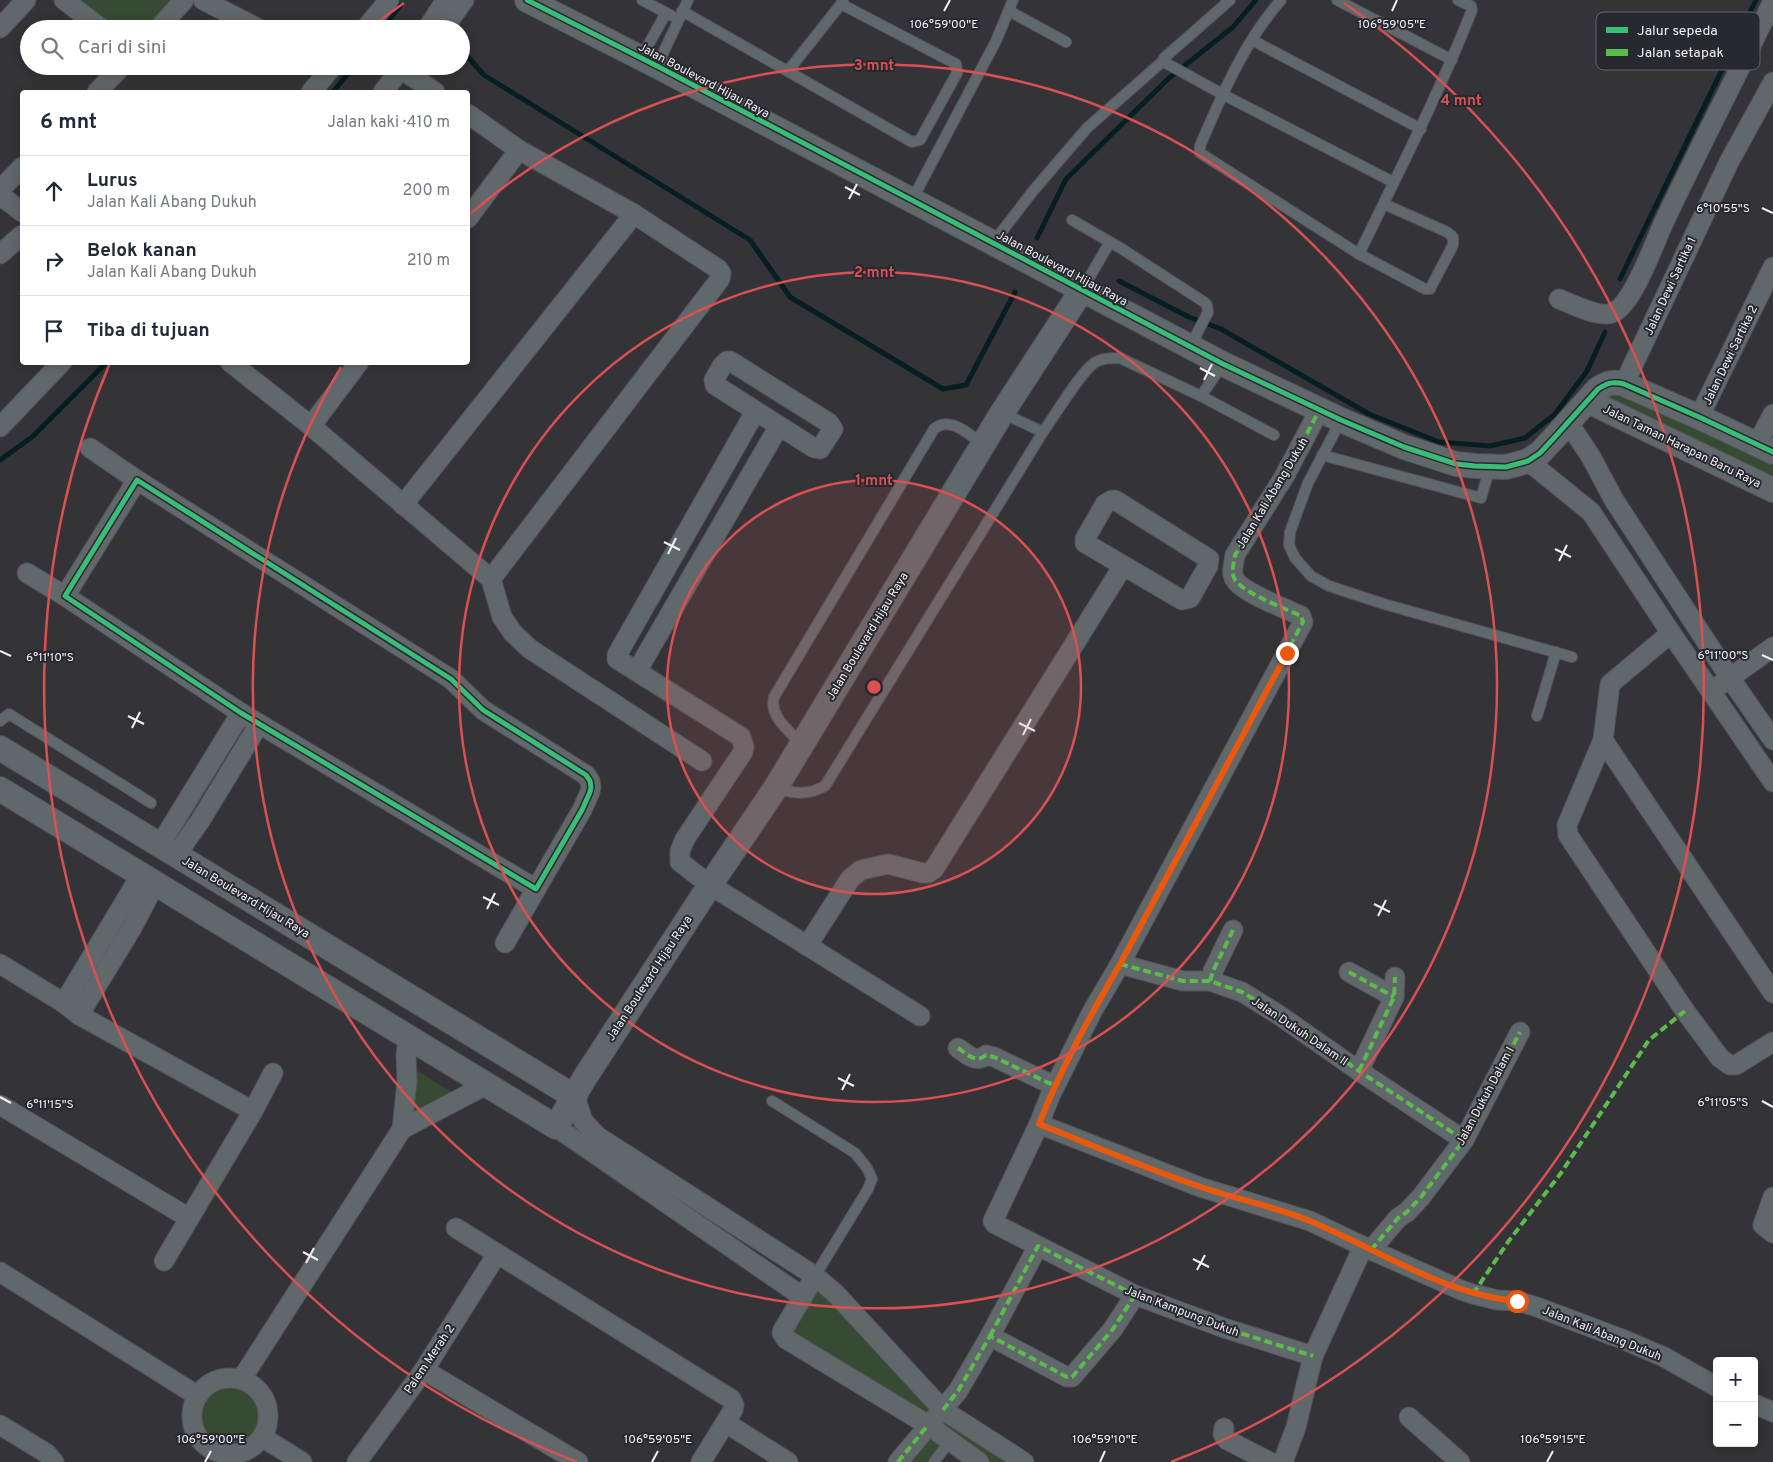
<!DOCTYPE html>
<html lang="id">
<head>
<meta charset="utf-8">
<style>
  body { margin:0; font-family:Overpass,sans-serif; background:#f2f2f3; color:#1f2937 }
  .controls { position:absolute; right:15px; bottom:15px; display:grid; overflow:hidden; border-radius:5px; box-shadow:0 2px 12px #0003 }
  .controls button { width:45px; height:45px; display:grid; place-items:center; padding:0; border:0; border-bottom:1px solid #e0e1e3; background:#fff; color:#1f2937; font:25px sans-serif }
  .stop { position:absolute; width:15px; height:15px; margin:-11px; border:4px solid #ea580c; border-radius:50%; background:#fff }
  .stop.end { background:#ea580c; border-color:#fff; box-shadow:0 1px 5px #0008 }
  .list { margin:0; padding:0; list-style:none }
  h2 { display:flex; justify-content:space-between; align-items:center; height:65px; margin:0; padding:0 20px; font-size:21px }
  h2 small { font-size:16px; font-weight:400; color:#747a83 }
  .list li { display:grid; grid-template-columns:32px 1fr auto; gap:15px; align-items:center; box-sizing:border-box; height:70px; padding:0 20px; border-top:1px solid #e0e1e3 }
  .list b { display:block; font-size:19px; white-space:nowrap }
  .list p { margin:0; font-size:16px; white-space:nowrap; color:#747a83 }
  .list em { font-size:16px; font-style:normal; color:#747a83 }
  .icon { flex:none; width:28px; height:28px; fill:none; stroke:currentColor; stroke-width:2; stroke-linecap:round; stroke-linejoin:round }
  .map { position:relative; flex:none; width:1773px; height:1462px; overflow:hidden }
  .search { position:absolute; background:#fff; box-shadow:0 2px 12px #0003; left:20px; top:20px; width:450px; height:55px; display:flex; align-items:center; gap:12px; box-sizing:border-box; padding:0 18px; border-radius:28px; color:#747a83; font-size:19px }
  .panel { position:absolute; background:#fff; box-shadow:0 2px 12px #0003; left:20px; top:90px; width:450px; height:275px; border-radius:5px }
  .map>svg:first-child { display:block }
  .green { fill:#374a33 }
  .lines { fill:none; stroke-linecap:round; stroke-linejoin:round }
  .stream { stroke:#051e22; stroke-width:5 }
  .service-casing { stroke:#535356; stroke-width:12 }
  .minor-casing { stroke:#535356; stroke-width:21 }
  .tertiary-casing { stroke:#535356; stroke-width:26 }
  .service { stroke:#61686b; stroke-width:10 }
  .minor { stroke:#61686b; stroke-width:19 }
  .tertiary { stroke:#61686b; stroke-width:24 }
  .quiet { stroke:#5cbc4b; stroke-width:4; stroke-dasharray:8 4; stroke-linecap:butt }
  .cycleway-casing { stroke:#282830; stroke-width:8 }
  .cycleway { stroke:#3abd76; stroke-width:5 }
  .route { stroke:#ea580c; stroke-width:6 }
  .ticks { fill:none; stroke:#f1f1f6; stroke-width:2 }
  .ring { fill:none; stroke:#db5051; stroke-width:2.5 }
  .labels { text-anchor:middle; stroke-width:4; stroke-linejoin:round; paint-order:stroke }
  .street-label { font-size:12px; fill:#f1f1f6; stroke:#282830 }
  .key { fill:#282830; stroke:#64646b; stroke-width:1 }
  .key-label { font-size:14px; fill:#f1f1f6 }
  .ticks-label { font-size:12px; text-anchor:middle; fill:#f1f1f6; stroke:#282830; stroke-width:4; stroke-linejoin:round; paint-order:stroke }
  .centre { fill:#db5051; stroke:#282830; stroke-width:2.5 }
  .ring-label { font-size:15px; text-anchor:middle; font-weight:bold; fill:#db5051; stroke:#282830; stroke-width:4; stroke-linejoin:round; paint-order:stroke }
</style>
</head>
<body>
<div class="map">
<svg width="1773" height="1462" viewBox="0 0 1773 1462">
  <rect width="100%" height="100%" fill="#343438"/>
  <g class="green">
    <path d="M73,0H173L146,29H116Z"/>
    <path d="M1606,384L1773,456V490L1588,401Z"/>
    <path d="M416,1070L453,1093L413,1113L416,1090Z"/>
    <path d="M815,1276L943,1410L1025,1462H979L949,1442L934,1462H898L928,1426L783,1330Z"/>
    <circle cx="230" cy="1416" r="38"/>
  </g>
  <g class="lines">
    <g class="stream">
      <path d="M382,29L400,6"/>
      <path d="M461,49L484,75L750,240L790,297L943,389L966,385L1015,292"/>
      <path d="M333,92L354,66"/>
      <path d="M1037,238L1066,179L1168,79L1233,27L1256,0"/>
      <path d="M1620,279L1756,0"/>
      <path d="M1119,281L1189,317L1221,329L1369,414L1439,442L1490,446L1525,438L1555,414L1587,371L1605,332"/>
      <path d="M0,460L32,437L107,362"/>
    </g>
    <defs>
      <g id="service">
        <path d="M642,0L672,16"/>
        <path d="M1230,0L1164,58V62L1222,94L1393,182"/>
        <path d="M1281,0C1244,42 1222,95 1200,146V153L1359,254L1425,289H1430L1453,245V237L1447,232L1384,204"/>
        <path d="M1337,0L1452,60"/>
        <path d="M682,11L912,142L920,140L957,73L956,64L841,4L843,0"/>
        <path d="M1009,11L1066,42"/>
        <path d="M1252,40L1421,129"/>
        <path d="M641,58L666,13"/>
        <path d="M657,66L688,0"/>
        <path d="M788,71L841,4"/>
        <path d="M912,200L996,41L1013,0"/>
        <path d="M1072,220L1122,249L1204,302L1207,305L1208,312L1190,347"/>
        <path d="M993,243L1033,191L1087,128L1163,61"/>
        <path d="M1359,254C1398,173 1439,94 1472,10L1471,6L1458,0"/>
        <path d="M1082,290L1110,242"/>
        <path d="M1201,396L1223,364"/>
        <path d="M1002,413L1043,432"/>
        <path d="M1341,420L1308,483L1290,532L1289,545L1295,558L1311,576L1329,586L1384,604L1572,657"/>
        <path d="M1322,455L1481,498L1490,467"/>
        <path d="M1537,716L1556,652"/>
        <path d="M0,721L9,714L151,803"/>
        <path d="M801,744C789,730 769,717 774,697L934,429C950,415 969,435 983,444"/>
        <path d="M775,789C794,793 807,796 825,786L1043,432C1054,417 1080,373 1094,363C1102,358 1111,358 1120,358L1201,396L1274,435"/>
        <path d="M772,1101L855,1153L867,1168L872,1179L868,1189L815,1276"/>
        <path d="M934,1462L949,1442"/>
      </g>
      <g id="minor">
        <path d="M64,0L102,29"/>
        <path d="M203,0L259,29"/>
        <path d="M0,28L26,0"/>
        <path d="M158,29L184,0"/>
        <path d="M365,29L389,0"/>
        <path d="M427,29L446,0"/>
        <path d="M443,29L464,0"/>
        <path d="M401,69L435,92"/>
        <path d="M97,92L122,66"/>
        <path d="M311,92L333,66"/>
        <path d="M383,92L403,66"/>
        <path d="M468,114L519,150L634,214L718,269L721,273L720,279L491,579"/>
        <path d="M0,190L22,167"/>
        <path d="M0,195L22,212"/>
        <path d="M468,218L519,150"/>
        <path d="M0,254L22,235"/>
        <path d="M1559,299C1573,304 1603,321 1616,311C1635,298 1654,244 1664,222C1699,148 1737,75 1773,1"/>
        <path d="M727,361H730L829,423L833,429L820,449L814,448L715,385L714,380L722,366Z"/>
        <path d="M230,362L311,426L491,579L502,617L513,633L530,649L702,761"/>
        <path d="M1624,384L1729,162L1773,82"/>
        <path d="M755,412L617,655V659L741,737L744,747L743,752L685,839L680,851V862L710,885L920,1016"/>
        <path d="M1699,417L1773,267"/>
        <path d="M1568,422L1591,457L1614,500L1730,678L1773,740"/>
        <path d="M311,426L359,362"/>
        <path d="M0,427L62,362"/>
        <path d="M1757,444L1773,414"/>
        <path d="M90,448L137,480"/>
        <path d="M1528,461L1591,512L1671,633L1773,782"/>
        <path d="M137,480L451,679L483,710L586,775L590,781L591,787L590,792L582,810L536,889L241,713L65,596Z"/>
        <path d="M1112,500H1115L1209,559L1208,566L1190,598L1182,600L1085,543V539L1105,504Z"/>
        <path d="M403,505L634,214"/>
        <path d="M27,573L65,596"/>
        <path d="M1671,633L1610,684L1603,740L1567,825L1568,835L1685,1011L1720,1058L1730,1065H1736L1773,1042"/>
        <path d="M637,671L779,426"/>
        <path d="M1720,685L1773,647"/>
        <path d="M1603,740L1773,993"/>
        <path d="M160,845L241,713"/>
        <path d="M176,855L200,821L259,724"/>
        <path d="M505,943L536,889"/>
        <path d="M807,946L850,879L861,870L888,864L923,873H928L934,869L1123,566"/>
        <path d="M0,964L64,1003L79,1015L253,1111"/>
        <path d="M1120,964L1183,981H1210L1242,992L1276,1013L1359,1071L1464,1140"/>
        <path d="M1349,972L1394,997"/>
        <path d="M1210,981L1213,971L1233,930"/>
        <path d="M64,1003L141,875"/>
        <path d="M79,1015L133,926L155,884"/>
        <path d="M958,1048C967,1054 976,1064 986,1055L994,1057L1055,1086"/>
        <path d="M1359,1071L1394,997L1395,977"/>
        <path d="M575,1097L583,1121L597,1136L815,1276L836,1294L943,1410L1024,1462"/>
        <path d="M0,1105L189,1218"/>
        <path d="M1039,1124L1200,1187L1310,1221L1371,1250L1461,1290L1473,1294L1497,1300L1517,1301L1537,1307L1622,1339L1664,1357L1717,1387"/>
        <path d="M556,1127L803,1297"/>
        <path d="M402,1129L486,1085"/>
        <path d="M1773,1197L1763,1225L1773,1233"/>
        <path d="M456,1228L731,1399L734,1405L733,1410L701,1462"/>
        <path d="M1371,1250L1398,1218L1407,1212L1421,1197L1464,1140L1520,1032"/>
        <path d="M164,1261L253,1111L273,1073"/>
        <path d="M0,1272L198,1396"/>
        <path d="M815,1276L783,1330L782,1333L786,1339L928,1425L979,1462"/>
        <path d="M990,1336L1038,1246"/>
        <path d="M1313,1356L1224,1328L1135,1295L995,1224L993,1221L1039,1124L1050,1096L1093,1010L1120,964L1303,622L1301,616C1287,609 1240,592 1234,578C1231,571 1234,562 1235,555L1284,477L1320,409"/>
        <path d="M424,1370L578,1462"/>
        <circle cx="230" cy="1416" r="38"/>
        <path d="M241,1380L402,1129L407,1081L406,1055L408,1038"/>
        <path d="M1754,1404L1773,1412"/>
        <path d="M1409,1417L1460,1462"/>
        <path d="M726,1423L788,1462"/>
        <path d="M0,1425L46,1453L54,1462"/>
        <path d="M1224,1428L1223,1434L1227,1440L1270,1462"/>
        <path d="M262,1437L302,1462"/>
        <path d="M357,1462L424,1370L497,1254"/>
        <path d="M898,1462L958,1391L990,1336L1067,1377H1072L1113,1329L1135,1295"/>
        <path d="M1283,1462L1296,1427L1313,1356L1363,1247"/>
      </g>
      <g id="tertiary">
        <path d="M527,0L657,66L1223,364L1341,420L1404,447L1456,464L1475,466L1506,467L1528,461L1540,453L1554,438L1598,389C1607,383 1613,381 1624,384L1699,417L1773,452"/>
        <path d="M1588,401L1773,490"/>
        <path d="M0,748L575,1097"/>
        <path d="M0,789L556,1127L584,1079L710,885L775,789L1002,413L1082,290"/>
      </g>
    </defs>
    <use href="#service" class="service-casing"/>
    <use href="#minor" class="minor-casing"/>
    <use href="#tertiary" class="tertiary-casing"/>
    <use href="#service" class="service"/>
    <use href="#minor" class="minor"/>
    <use href="#tertiary" class="tertiary"/>
    <g class="quiet">
      <path d="M1120,964L1183,981H1210L1242,992L1276,1013L1359,1071L1464,1140"/>
      <path d="M1349,972L1394,997"/>
      <path d="M1210,981L1213,971L1233,930"/>
      <path d="M958,1048C967,1054 976,1064 986,1055L994,1057L1055,1086"/>
      <path d="M1359,1071L1394,997L1395,977"/>
      <path d="M1039,1124C1061,1068 1090,1016 1120,964L1303,622L1301,616C1287,609 1240,592 1234,578C1231,571 1234,562 1235,555L1284,477L1320,409"/>
      <path d="M1371,1250L1398,1218L1407,1212L1421,1197L1464,1140L1520,1032"/>
      <path d="M1473,1294L1508,1242L1561,1173L1649,1040L1685,1011"/>
      <path d="M990,1336L1038,1246L1135,1295L1224,1328L1313,1356"/>
      <path d="M943,1410L958,1391L990,1336L1067,1377H1072L1113,1329L1135,1295"/>
      <path d="M898,1462L928,1425"/>
    </g>
    <defs>
      <g id="cycleway">
        <path d="M527,0L657,66L1223,364L1341,420L1404,447L1456,464L1475,466L1506,467L1528,461L1540,453L1554,438L1598,389C1607,383 1613,381 1624,384L1699,417L1773,452"/>
        <path d="M137,480L451,679L483,710L586,775L590,781L591,787L590,792L582,810L536,889L241,713L65,596Z"/>
      </g>
    </defs>
    <use href="#cycleway" class="cycleway-casing"/>
    <use href="#cycleway" class="cycleway"/>
  </g>
  <g class="lines">
    <path class="route" d="M1287,653L1120,964C1090,1016 1061,1068 1039,1124C1092,1145 1144,1168 1198,1186C1235,1199 1274,1206 1310,1221C1377,1249 1445,1295 1517,1301"/>
  </g>
  <path class="ticks" d="M944,11L950,0M1392,11L1397,0M845,187L860,195M849,199L857,184M1762,208L1773,213M1200,368L1215,376M1204,380L1212,364M664,542L680,550M1555,549L1571,557M668,554L676,538M1559,561L1567,545M0,651L11,656M1762,655L1773,660M128,716L144,724M1019,723L1035,731M132,728L140,712M1023,735L1031,719M483,897L499,905M1374,904L1390,912M487,909L495,893M1378,916L1386,900M838,1078L854,1086M842,1090L850,1074M0,1097L11,1103M1762,1101L1773,1107M303,1252L318,1260M1193,1259L1209,1267M306,1263L314,1248M1197,1270L1205,1255M205,1462L211,1451M652,1462L658,1451M1100,1462L1105,1451M1547,1462L1553,1451"/>
  <circle cx="874" cy="687" r="207" fill="#db5051" fill-opacity=".12"/>
  <g class="ring">
    <circle cx="874" cy="687" r="207"/>
    <circle cx="874" cy="687" r="415"/>
    <path d="M470 214A622 622 0 1 1 341 367"/>
    <path d="M577 1462A830 830 0 0 1 110 363M369 29A830 830 0 0 1 404 3M1344 3A830 830 0 0 1 1171 1462"/>
  </g>
  <g class="labels">
    <g class="street-label">
      <text transform="translate(704 80) rotate(28)" y="4">Jalan Boulevard Hijau Raya</text>
      <text transform="translate(1062 268) rotate(28)" y="4">Jalan Boulevard Hijau Raya</text>
      <text transform="translate(1670 286) rotate(-65)" y="4">Jalan Dewi Sartika 1</text>
      <text transform="translate(1730 355) rotate(-64)" y="4">Jalan Dewi Sartika 2</text>
      <text transform="translate(1682 446) rotate(26)" y="4">Jalan Taman Harapan Baru Raya</text>
      <text transform="translate(1272 493) rotate(-59)" y="4">Jalan Kali Abang Dukuh</text>
      <text transform="translate(867 636) rotate(-59)" y="4">Jalan Boulevard Hijau Raya</text>
      <text transform="translate(246 897) rotate(31)" y="4">Jalan Boulevard Hijau Raya</text>
      <text transform="translate(649 978) rotate(-57)" y="4">Jalan Boulevard Hijau Raya</text>
      <text transform="translate(1300 1031) rotate(34)" y="4">Jalan Dukuh Dalam II</text>
      <text transform="translate(1485 1096) rotate(-62)" y="4">Jalan Dukuh Dalam I</text>
      <text transform="translate(1182 1311) rotate(21)" y="4">Jalan Kampung Dukuh</text>
      <text transform="translate(1602 1333) rotate(22)" y="4">Jalan Kali Abang Dukuh</text>
      <text transform="translate(429 1359) rotate(-56)" y="4">Palem Merah 2</text>
    </g>
  </g>
  <rect x="1596" y="12" width="164" height="58" rx="8" class="key"/>
  <rect x="1606" y="27" width="22" height="6" fill="#3abd76"/>
  <rect x="1606" y="49" width="22" height="7" fill="#5cbc4b"/>
  <g class="key-label">
    <text x="1637" y="35">Jalur sepeda</text>
    <text x="1637" y="57">Jalan setapak</text>
  </g>
  <g class="ticks-label">
    <text x="944" y="28">106°59'00"E</text>
    <text x="1392" y="28">106°59'05"E</text>
    <text x="1723" y="212">6°10'55"S</text>
    <text x="1723" y="659">6°11'00"S</text>
    <text x="50" y="661">6°11'10"S</text>
    <text x="1723" y="1106">6°11'05"S</text>
    <text x="50" y="1108">6°11'15"S</text>
    <text x="211" y="1443">106°59'00"E</text>
    <text x="658" y="1443">106°59'05"E</text>
    <text x="1105" y="1443">106°59'10"E</text>
    <text x="1553" y="1443">106°59'15"E</text>
  </g>
  <circle cx="874" cy="687" r="8" class="centre"/>
  <g class="ring-label">
    <text x="874" y="70">3 mnt</text>
    <text x="1461" y="105">4 mnt</text>
    <text x="874" y="277">2 mnt</text>
    <text x="874" y="485">1 mnt</text>
  </g>
</svg>
<div class="controls">
<button>+</button>
<button>−</button>
</div>
<div class="stop" style="left:1517px;top:1301px"></div>
<div class="stop end" style="left:1287px;top:653px"></div>
<div class="search"><svg class="icon" aria-label="search" viewBox="0 0 24 24"><circle cx="10" cy="10" r="6"/><path d="M15 15l6 6"/></svg>Cari di sini</div>
<section class="panel">
<h2>6 mnt<small>Jalan kaki · 410 m</small></h2>
<ul class="list">
<li><svg class="icon" aria-label="ahead" viewBox="0 0 24 24"><path d="M12 20V5M6 11l6-6 6 6"/></svg><div><b>Lurus</b><p>Jalan Kali Abang Dukuh</p></div><em>200 m</em></li>
<li><svg class="icon" aria-label="right" viewBox="0 0 24 24"><path d="M7 20v-9h11M14 6l5 5-5 5"/></svg><div><b>Belok kanan</b><p>Jalan Kali Abang Dukuh</p></div><em>210 m</em></li>
<li><svg class="icon" aria-label="arrive" viewBox="0 0 24 24"><path d="M6 21V4h12l-3 4 3 4H6"/></svg><div><b>Tiba di tujuan</b></div></li>
</ul>
</section>
</div>
</body>
</html>
